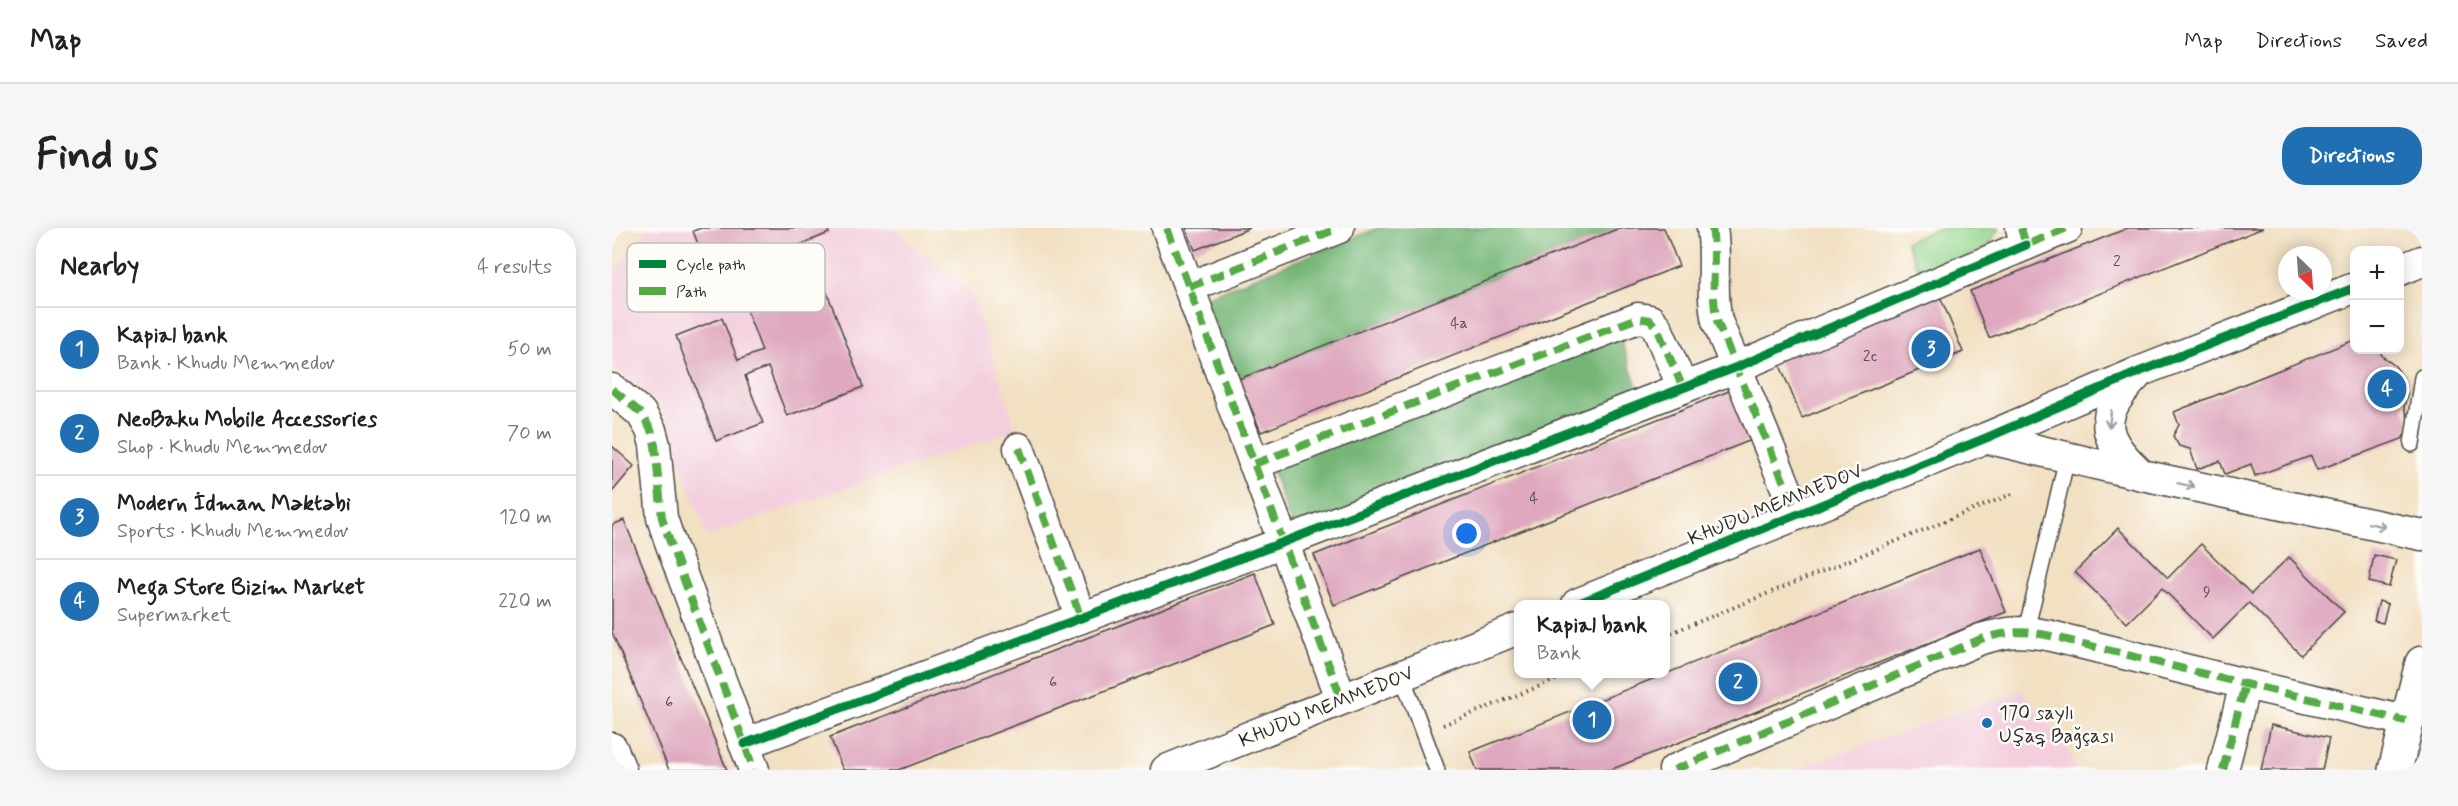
<!DOCTYPE html>
<html lang="en">
<head>
<meta charset="utf-8">
<style>
  body { margin:0; font-family:Mynerve,sans-serif; background:#f6f6f6; color:#222 }
  .controls { position:absolute; right:18px; top:18px; display:grid; overflow:hidden; border-radius:12px; box-shadow:0 3px 15px #0003 }
  .controls button { width:54px; height:54px; display:grid; place-items:center; padding:0; border:0; border-bottom:2px solid #e0e0e0; background:#fff; color:#222; font:30px sans-serif }
  .compass { position:absolute; left:1666px; top:18px; width:54px; height:54px; border-radius:50%; background:#fff; box-shadow:0 3px 15px #0003; rotate:155deg }
  .you { position:absolute; left:855px; top:306px; width:21px; height:21px; margin:-15px; border:4px solid #fff; border-radius:50%; background:#1a73e8; box-shadow:0 0 0 9px #1a73e833 }
  .badge { display:grid; place-items:center; width:39px; height:39px; border-radius:50%; background:#1f6fb2; color:#fff; font-size:20px; font-weight:700 }
  .pin { position:absolute; translate:-50% -50%; border:3px solid #fff; box-shadow:0 2px 6px #0006 }
  .popup { position:absolute; left:902px; top:372px; width:156px; height:78px; box-sizing:border-box; display:grid; place-content:center; border-radius:12px; background:#fff; filter:drop-shadow(0 2px 4px #0005); font-size:20px; white-space:nowrap; color:#767676 }
  .popup b { font-size:22px; color:#222 }
  .popup::after { content:''; position:absolute; left:50%; top:100%; margin-left:-12px; border:12px solid transparent; border-top-color:#fff }
  .list { margin:0; padding:0; list-style:none }
  h2 { display:flex; justify-content:space-between; align-items:center; height:78px; margin:0; padding:0 24px; font-size:26px }
  h2 small { font-size:20px; font-weight:400; color:#767676 }
  .list li { display:grid; grid-template-columns:39px 1fr auto; gap:18px; align-items:center; box-sizing:border-box; height:84px; padding:0 24px; border-top:2px solid #e0e0e0 }
  .list b { display:block; font-size:22px; white-space:nowrap }
  .list p { margin:0; font-size:20px; white-space:nowrap; color:#767676 }
  .list em { font-size:20px; font-style:normal; color:#767676 }
  .map { position:relative; flex:none; width:1810px; height:542px; overflow:hidden; border-radius:24px }
  header { display:flex; align-items:center; gap:36px; box-sizing:border-box; height:84px; padding:0 30px; background:#fff; border-bottom:2px solid #e0e0e0 }
  header strong { font-size:28px }
  nav { display:flex; gap:33px; margin-inline-start:auto; font-size:21px }
  .intro { display:flex; align-items:center; justify-content:space-between; box-sizing:border-box; height:144px; padding:0 36px }
  h1 { margin:0; font-size:42px }
  .button { padding:15px 27px; border-radius:24px; background:#1f6fb2; color:#fff; font-size:21px; font-weight:700 }
  main { display:flex; gap:36px; padding:0 36px }
  aside { flex:1; background:#fff; border-radius:24px; box-shadow:0 3px 15px #0003 }
  .map>svg:first-child { display:block }
  .built { fill:#f3cfde }
  .green { fill:#92d48b; stroke:#5e805b; stroke-width:1.5 }
  .forest { fill:#75b677; stroke:#507051; stroke-width:1.5 }
  .building { fill:#dfa8bf }
  .lines { fill:none; stroke-linecap:round; stroke-linejoin:round }
  .lane-casing { stroke:#494642; stroke-width:18 }
  .street-casing { stroke:#494642; stroke-width:33 }
  .secondary-casing { stroke:#494642; stroke-width:36 }
  .path { stroke:#494642; stroke-width:4; stroke-dasharray:1.5 4.5; stroke-linecap:butt }
  .lane { stroke:#fff; stroke-width:15 }
  .street { stroke:#fff; stroke-width:30 }
  .secondary { stroke:#fff; stroke-width:33 }
  .quiet { stroke:#54ab44; stroke-width:8; stroke-dasharray:15 8; stroke-linecap:butt }
  .cycleway-casing { stroke:#fdfcf7; stroke-width:13 }
  .cycleway { stroke:#00873e; stroke-width:9 }
  .oneway { stroke:#a0a0a0 }
  .poi-dot { fill:#1f6fb2; stroke:#fdfcf7; stroke-width:2 }
  .labels { text-anchor:middle; stroke-width:5; stroke-linejoin:round; paint-order:stroke }
  .number-label { font-size:16px; fill:#584a50 }
  .street-label { font-size:20px; fill:#2b2b2b; stroke:#fdfcf7 }
  .poi-label { font-size:20px; fill:#2b2b2b; stroke:#fdfcf7; text-anchor:start }
  .key { fill:#fdfcf7; stroke:#bebdba; stroke-width:1.5 }
  .key-label { font-size:16px; fill:#2b2b2b }
</style>
</head>
<body>
<header>
<strong>Map</strong>
<nav><a>Map</a><a>Directions</a><a>Saved</a></nav>
</header>
<div class="intro"><h1>Find us</h1><a class="button">Directions</a></div>
<main>
<aside>
<h2>Nearby<small>4 results</small></h2>
<ul class="list">
<li><span class="badge">1</span><div><b>Kapial bank</b><p>Bank · Khudu Memmedov</p></div><em>50 m</em></li>
<li><span class="badge">2</span><div><b>NeoBaku Mobile Accessories</b><p>Shop · Khudu Memmedov</p></div><em>70 m</em></li>
<li><span class="badge">3</span><div><b>Modern İdman Məktəbi</b><p>Sports · Khudu Memmedov</p></div><em>120 m</em></li>
<li><span class="badge">4</span><div><b>Mega Store Bizim Market</b><p>Supermarket</p></div><em>220 m</em></li>
</ul>
</aside>
<div class="map">
<svg width="1810" height="542" viewBox="0 0 1810 542">
  <rect width="100%" height="100%" fill="#fdfcf7"/>
  <filter id="ink" filterUnits="userSpaceOnUse"><feTurbulence type="fractalNoise" baseFrequency=".0167" numOctaves="2"/><feDisplacementMap in="SourceGraphic" scale="12" xChannelSelector="R" yChannelSelector="G"/><feConvolveMatrix kernelMatrix="1 2 1 2 8 2 1 2 1" color-interpolation-filters="sRGB"/></filter>
  <filter id="wash" filterUnits="userSpaceOnUse"><feTurbulence type="fractalNoise" baseFrequency=".008" numOctaves="4" result="noise"/><feDisplacementMap in="SourceGraphic" scale="24" xChannelSelector="R" yChannelSelector="G"/><feGaussianBlur stdDeviation="1.35" result="paint"/><feColorMatrix in="noise" values="0 0 0 0 0 0 0 0 0 0 0 0 0 0 0 0 0 1.4 0 .05"/><feComposite in="paint" operator="in"/></filter>
  <g filter="url(#wash)">
    <rect width="100%" height="100%" fill="#f2e0c3"/>
    <g class="built">
      <path d="M37,0H281L360,65L404,202L95,308L49,178L0,138V45Z"/>
      <path d="M1410,462L1459,528L1464,542H1181Z"/>
    </g>
    <path class="green" d="M1327,0H1387L1374,21L1310,50L1294,14Z"/>
    <g class="forest">
      <path d="M766,0H1008L627,151L592,70Z"/>
      <path d="M1005,102L1029,170L682,305L657,233Z"/>
    </g>
    <g id="blocks">
      <g class="building">
        <path d="M89,0H215L217,5L168,25L183,65L211,54L251,159L175,188L156,139L133,148L151,195L104,213L64,108L110,90L126,132L150,123L135,83L165,71L150,33L100,52L81,3Z"/>
        <path d="M574,0H638L583,22Z"/>
        <path d="M1008,0H1052L1067,38L649,204L627,151Z"/>
        <path d="M1516,0H1651L1377,110L1358,63Z"/>
        <path d="M1326,63L1351,124L1190,190L1165,130Z"/>
        <path d="M1742,112V122H1768L1770,128L1783,138L1791,149L1795,166L1792,179L1797,194L1796,202L1790,211L1705,242L1699,228L1643,248L1639,236L1613,246L1608,233L1585,241L1578,221L1567,218L1561,208L1567,197L1562,184Z"/>
        <path d="M1122,161L1142,211L722,377L702,327Z"/>
        <path d="M0,218L22,238L0,264Z"/>
        <path d="M12,292L115,542H57L0,404V297Z"/>
        <path d="M1506,300L1556,350L1589,316L1639,366L1677,329L1732,384L1689,427L1637,375L1601,411L1550,360L1515,395L1463,344Z"/>
        <path d="M1368,320L1394,384L998,542H865L858,524Z"/>
        <path d="M1762,327L1784,332L1777,359L1757,354Z"/>
        <path d="M643,345L663,397L287,542H231L218,509Z"/>
        <path d="M1767,373L1776,376L1771,395L1762,393Z"/>
        <path d="M1659,497L1717,510L1710,542H1649Z"/>
      </g>
    </g>
  </g>
  <g filter="url(#ink)">
    <use href="#blocks" fill-opacity="0" stroke="#494642" stroke-width="1.5"/>
    <g class="lines">
      <defs>
        <g id="lane">
          <path d="M1800,216L1810,149"/>
          <path d="M1414,403L1455,230"/>
          <path d="M790,448L825,542"/>
        </g>
        <g id="street">
          <path d="M555,0L729,470"/>
          <path d="M1100,0C1105,31 1098,62 1105,93L1185,286"/>
          <path d="M1409,0L1414,17L1455,0"/>
          <path d="M1788,42L1810,33"/>
          <path d="M577,59L727,0"/>
          <path d="M1525,147C1484,189 1488,209 1530,247"/>
          <path d="M0,161L29,185L39,202L43,217L50,290L57,311L142,542"/>
          <path d="M1374,210L1530,247L1810,307"/>
          <path d="M407,220L469,390"/>
          <path d="M642,236L1026,90L1038,92L1045,100L1071,160"/>
          <path d="M965,376L1374,210L1529,143L1742,60"/>
          <path d="M132,516L672,314L1125,139L1414,17"/>
          <path d="M0,520L9,542"/>
          <path d="M554,542L906,401"/>
          <path d="M1062,542L1369,411C1398,403 1409,402 1439,408L1633,456L1794,493"/>
          <path d="M1611,542L1633,456"/>
        </g>
        <path id="secondary" d="M1783,542L1810,435"/>
      </defs>
      <use href="#lane" class="lane-casing"/>
      <use href="#street" class="street-casing"/>
      <use href="#secondary" class="secondary-casing"/>
      <g class="path">
        <path d="M1054,407L1400,266"/>
        <path d="M831,497L958,446"/>
      </g>
      <use href="#lane" class="lane"/>
      <use href="#street" class="street"/>
      <use href="#secondary" class="secondary"/>
      <g class="quiet">
        <path d="M555,0L729,470"/>
        <path d="M1100,0C1105,31 1098,62 1105,93L1185,286"/>
        <path d="M1409,0L1414,17L1455,0"/>
        <path d="M577,59L727,0"/>
        <path d="M0,161L29,185L39,202L43,217L50,290L57,311L142,542"/>
        <path d="M407,220L469,390"/>
        <path d="M642,236L1026,90L1038,92L1045,100L1071,160"/>
        <path d="M1062,542L1369,411C1398,403 1409,402 1439,408L1633,456L1794,493"/>
        <path d="M1611,542L1633,456"/>
      </g>
      <defs>
        <g id="cycleway">
          <path d="M965,376L1374,210L1529,143L1742,60"/>
          <path d="M132,516L672,314L1125,139L1414,17"/>
        </g>
      </defs>
      <use href="#cycleway" class="cycleway-casing"/>
      <use href="#cycleway" class="cycleway"/>
    </g>
    <defs><path id="oneway-shaft" d="M-6 0H5M1.5-3L5.5 0L1.5 3" fill="none" stroke-width="1.6" stroke-linecap="round" stroke-linejoin="round" transform="scale(1.5)"/></defs>
    <g class="oneway">
      <use href="#oneway-shaft" transform="translate(1498 191) rotate(98)"/>
      <use href="#oneway-shaft" transform="translate(1574 257) rotate(12)"/>
      <use href="#oneway-shaft" transform="translate(1765 297) rotate(12)"/>
    </g>
  </g>
  <circle class="poi-dot" cx="1375" cy="495" r="6"/>
  <g class="labels">
    <g class="number-label">
      <text x="1505" y="38">2</text>
      <text x="847" y="100">4a</text>
      <text x="1258" y="133">2c</text>
      <text x="922" y="275">4</text>
      <text x="1595" y="369">9</text>
      <text x="441" y="459">6</text>
      <text x="57" y="479">6</text>
    </g>
    <g class="street-label">
      <text transform="translate(1163 276) rotate(-22)" y="7">KHUDU MEMMEDOV</text>
      <text transform="translate(714 478) rotate(-22)" y="7">KHUDU MEMMEDOV</text>
    </g>
    <g class="poi-label">
      <text x="1387" y="491">170 saylı<tspan x="1387" dy="23">Uşaq Bağçası</tspan></text>
    </g>
  </g>
  <rect x="15" y="15" width="198" height="69" rx="9" class="key"/>
  <rect x="27" y="32" width="27" height="8" fill="#00873e"/>
  <rect x="27" y="59" width="27" height="8" fill="#54ab44"/>
  <g class="key-label">
    <text x="64" y="42">Cycle path</text>
    <text x="64" y="69">Path</text>
  </g>
</svg>
<div class="controls">
<button>+</button>
<button>−</button>
</div>
<svg class="compass" viewBox="-18 -18 36 36"><path d="M0-13l5 13h-10z" fill="#e53935"/><path d="M0 13l5-13h-10z" fill="#767676"/></svg>
<div class="you"></div>
<div class="pin badge" style="left:980px;top:492px">1</div>
<div class="popup"><b>Kapial bank</b>Bank</div>
<div class="pin badge" style="left:1126px;top:454px">2</div>
<div class="pin badge" style="left:1319px;top:121px">3</div>
<div class="pin badge" style="left:1775px;top:161px">4</div>
</div>
</main>
</body>
</html>
